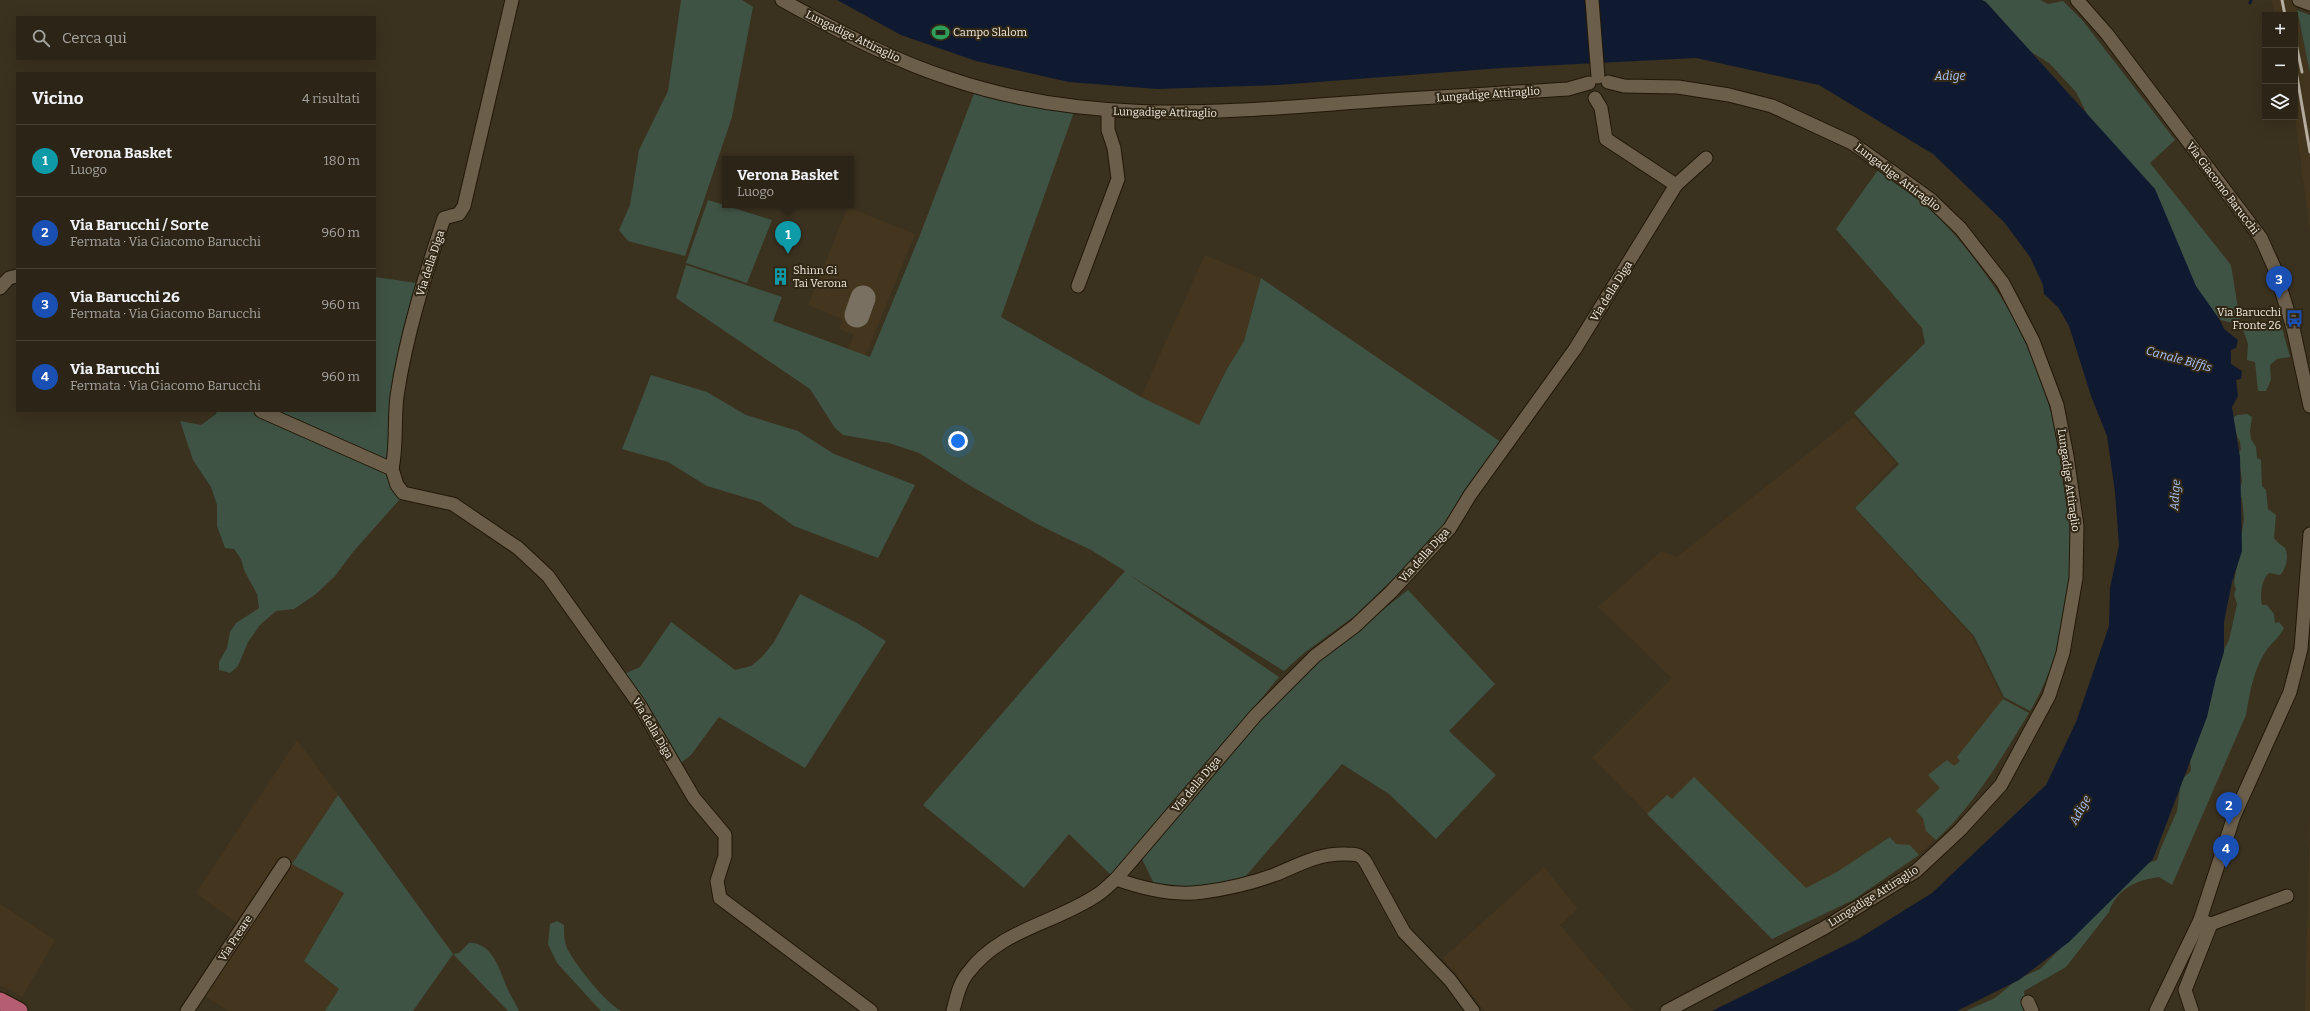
<!DOCTYPE html>
<html lang="it">
<head>
<meta charset="utf-8">
<style>
  body { margin:0; font-family:Bitter,serif; background:#383124; color:#f1f3f6 }
  .controls { position:absolute; right:12px; top:12px; display:grid; overflow:hidden; border-radius:0px; box-shadow:0 4px 16px #0002 }
  .controls button { width:36px; height:36px; display:grid; place-items:center; padding:0; border:0; border-bottom:1px solid #484236; background:#2c2517; color:#f1f3f6; font:20px sans-serif }
  .you { position:absolute; left:958px; top:441px; width:14px; height:14px; margin:-10px; border:3px solid #fff; border-radius:50%; background:#1a73e8; box-shadow:0 0 0 6px #1a73e833 }
  .badge { display:grid; place-items:center; width:26px; height:26px; border-radius:50%; background:#f39f82; color:#fff; font-size:13px; font-weight:700 }
  .pin { position:absolute; translate:-50% -33px; filter:drop-shadow(0 1px 2px #0008) }
  .pin::after { content:''; position:absolute; top:21px; width:14px; height:12px; background:inherit; clip-path:polygon(0 0,100% 0,50% 100%) }
  .popup { position:absolute; left:722px; top:156px; width:132px; height:52px; box-sizing:border-box; display:grid; place-content:center; border-radius:0px; background:#2c2517; filter:drop-shadow(0 1px 3px #0005); font-size:13px; white-space:nowrap; color:#a6a5a1 }
  .popup b { font-size:15px; color:#f1f3f6 }
  .popup::after { content:''; position:absolute; left:50%; top:100%; margin-left:-8px; border:8px solid transparent; border-top-color:#2c2517 }
  .list { margin:0; padding:0; list-style:none }
  h2 { display:flex; justify-content:space-between; align-items:center; height:52px; margin:0; padding:0 16px; font-size:17px }
  h2 small { font-size:13px; font-weight:400; color:#a6a5a1 }
  .list li { display:grid; grid-template-columns:26px 1fr auto; gap:12px; align-items:center; box-sizing:border-box; height:72px; padding:0 16px; border-top:1px solid #484236 }
  .list b { display:block; font-size:15px; white-space:nowrap }
  .list p { margin:0; font-size:13px; white-space:nowrap; color:#a6a5a1 }
  .list em { font-size:13px; font-style:normal; color:#a6a5a1 }
  .icon { flex:none; width:22px; height:22px; fill:none; stroke:currentColor; stroke-width:2; stroke-linecap:round; stroke-linejoin:round }
  .map { position:relative; flex:none; width:2310px; height:1011px; overflow:hidden }
  .search { position:absolute; background:#2c2517; box-shadow:0 4px 16px #0002; left:16px; top:16px; width:360px; height:44px; display:flex; align-items:center; gap:10px; box-sizing:border-box; padding:0 14px; border-radius:0px; color:#a6a5a1; font-size:15px }
  .panel { position:absolute; background:#2c2517; box-shadow:0 4px 16px #0002; left:16px; top:72px; width:360px; height:340px; border-radius:0px }
  .map>svg:first-child { display:block }
  .built { fill:#44361e }
  .green { fill:#3f5344 }
  .water { fill:#0f1a31 }
  .lines { fill:none; stroke-linecap:round; stroke-linejoin:round }
  .stream { stroke:#0f1a31; stroke-width:3 }
  .taxiway { stroke:#7a7061; stroke-width:25 }
  .minor-casing { stroke:#221807; stroke-width:15 }
  .major-casing { stroke:#221807; stroke-width:19 }
  .minor { stroke:#6b5f4c; stroke-width:13 }
  .major { stroke:#b65e71; stroke-width:17 }
  .rail { stroke:#b8b0a3; stroke-width:3 }
  .labels { text-anchor:middle; stroke-width:4; stroke-linejoin:round; paint-order:stroke }
  .poi-label { font-size:11px; fill:#f2ebe0; stroke:#312715; text-anchor:start }
  .street-label { font-size:11px; fill:#f2ebe0; stroke:#312715 }
  .water-label { font-size:12px; font-style:italic; fill:#aac4f7; stroke:#312715 }
</style>
</head>
<body>
<div class="map">
<svg width="2310" height="1011" viewBox="0 0 2310 1011">
  <rect width="100%" height="100%" fill="#3b311f"/>
  <g class="built">
    <path d="M2271,0H2294L2310,73V232L2295,117V15H2275Z"/>
    <path d="M848,207L915,234L865,357L848,350L854,335L839,329L842,319L808,305Z"/>
    <path d="M1205,255L1261,278L1244,341L1227,369L1199,425L1141,397Z"/>
    <path d="M1854,417L1896,463L1854,508L1973,637L2003,699L2029,713L1991,775L1953,824L1914,859L1853,900L1772,939L1592,758L1672,678L1598,607L1661,551L1677,557Z"/>
    <path d="M297,740L338,795L292,864L344,893L304,961L339,989L325,1011H229L203,995L241,926L196,893Z"/>
    <path d="M2310,770V1011H2305L2310,812Z"/>
    <path d="M1544,867L1578,909L1560,925L1633,1011H1485L1443,958Z"/>
    <path d="M0,904L55,940L22,997L0,985Z"/>
  </g>
  <g class="green">
    <path d="M681,0H742L753,7L732,117L685,256L628,241L619,230L630,205L639,150L668,91Z"/>
    <path d="M1948,0H2040L2048,4L2063,1L2083,21L2175,140L2150,163L2231,265L2241,327L2280,321L2290,357L2277,359L2270,365L2271,380L2266,391H2258L2255,362L2247,360L2248,344L2244,332L2232,323L2221,320L2196,298L2098,136L2076,92L2049,63Z"/>
    <path d="M2297,10L2310,15V73Z"/>
    <path d="M975,91L1074,112L1001,317L1141,397L1199,425L1227,369L1244,341L1261,278L1501,442L1445,525L1401,571L1356,615L1304,653L1284,671L1128,574L1279,677L1113,877L1069,834L1024,888L923,805L1125,571L1091,550L1039,525L969,485L919,453L889,443L843,435L835,428L810,389L676,298L686,265L782,297L773,321L870,357L920,235Z"/>
    <path d="M1878,170C1896,183 1916,196 1932,211C1957,235 1980,265 1999,294C2070,404 2101,595 2030,711L2004,697L1974,636L1855,508L1899,464L1854,413L1925,343L1922,328L1836,229Z"/>
    <path d="M708,200L772,220L747,283L686,263Z"/>
    <path d="M375,277L424,284L395,389L386,459L278,411H375Z"/>
    <path d="M651,375L707,392L746,415L798,431L834,454L915,485L878,558L794,526L760,502L707,486L668,462L622,449Z"/>
    <path d="M217,411H257L392,472L400,499L353,552L335,576L316,594L294,609L276,611L260,625L248,642L238,666L230,673L219,670V662L227,648L230,632L236,623L259,608L257,594L244,570L241,559L234,549L225,548L217,526V505L211,487L193,460L180,421L201,425L216,414Z"/>
    <path d="M2247,414L2252,417L2250,431L2251,439L2256,447L2257,458L2261,460L2262,486L2266,490L2268,509L2276,515L2274,538C2277,542 2280,544 2284,547C2290,554 2286,570 2280,575L2269,573C2261,580 2260,596 2262,605H2267L2274,614L2275,623L2279,622L2284,628C2280,636 2274,641 2268,648C2254,667 2250,691 2246,715L2172,885L2159,877C2136,880 2117,889 2109,912L2066,967L2024,991L2026,1011H1966L1995,998L2018,979L2040,969L2143,865L2157,860L2160,850L2177,811L2181,780L2191,771L2190,760L2215,667L2229,640L2237,604L2234,594L2236,589L2234,583L2244,519L2242,498L2238,494L2242,481L2238,452L2241,450L2240,442L2229,419L2238,415Z"/>
    <path d="M1408,590L1495,684L1449,731L1496,775L1436,839L1389,794L1342,764L1245,877L1203,889L1154,884L1142,859L1290,683Z"/>
    <path d="M800,594L857,623L886,641L805,768L719,717L691,755L673,769L615,678L640,667L671,622L735,670L751,666L762,657L774,642Z"/>
    <path d="M2003,699L2029,713C2002,757 1975,804 1936,840L1926,831L1923,818L1916,811L1940,788L1928,775L1947,760L1954,766L1960,761L1957,757Z"/>
    <path d="M1694,777L1806,888L1837,872L1890,837L1896,844L1910,845L1919,855L1853,900L1772,939L1647,814L1667,795L1672,799Z"/>
    <path d="M338,795L453,954L459,953L469,943C494,942 500,973 509,992C512,998 516,1004 519,1011H508L453,954L413,1011H325L339,989L304,961L344,893L292,864Z"/>
    <path d="M557,921L564,925C564,934 564,944 569,952C579,969 604,1001 621,1011H601L557,963L548,944L550,924Z"/>
  </g>
  <path class="water" d="M837,0H1982L1986,2L2155,189L2196,286L2220,320L2224,329L2238,340L2236,348L2231,350V364L2242,371L2241,379L2236,380L2238,396L2232,407L2240,457L2242,551L2232,582L2224,622V652L2216,678L2207,717L2153,859L2069,942L2019,980L1957,1011H1712L1858,939L1932,893L2046,785L2076,722L2109,626L2110,588L2119,545L2115,492L2107,436L2091,396L2069,326L2058,307L2044,294L2043,285L2030,257L2004,222L1933,154L1819,85L1696,58L1502,68L1278,85L1157,89L1069,82L976,61L901,35Z"/>
  <g class="lines">
    <path class="stream" d="M2250,3L2251,0"/>
    <path class="taxiway" d="M857,315L863,298"/>
    <defs>
      <g id="minor">
        <path d="M782,0C836,30 892,60 951,79C1078,122 1202,114 1333,104C1411,98 1490,94 1568,89L1589,83"/>
        <path d="M1592,0L1598,77"/>
        <path d="M2077,0L2107,34L2261,238L2274,267L2293,328L2310,406"/>
        <path d="M2299,0L2310,4"/>
        <path d="M1608,82L1624,86L1678,87L1729,95L1772,106L1852,143L1930,199L1961,229L2003,283L2033,341L2057,405L2067,456L2077,526L2076,578L2063,653L2049,696L2001,785L1960,830L1916,871L1824,928L1667,1011"/>
        <path d="M1676,185L1706,158"/>
        <path d="M1078,286L1118,179L1114,148L1108,130V111"/>
        <path d="M0,288L9,278L17,276"/>
        <path d="M261,411L392,469L397,485L403,493L453,504L518,548L548,576L639,704L694,798L725,835V856L717,881L720,898L871,1011"/>
        <path d="M392,469C397,445 394,420 397,396C406,335 425,276 444,218L459,214L464,206L512,0"/>
        <path d="M1116,879C1141,888 1175,896 1203,892C1226,889 1252,883 1274,875C1299,865 1318,853 1346,854C1355,854 1360,854 1365,861L1404,932L1450,980L1473,1011"/>
        <path d="M2211,924L2287,896"/>
        <path d="M2028,1002L2032,1011"/>
        <path d="M187,1011L284,864"/>
        <path d="M953,1011C956,999 959,984 967,974C1000,929 1054,924 1097,895C1104,891 1110,884 1116,879L1256,715L1315,656L1355,626L1391,592L1450,528L1470,495L1575,349L1676,185L1606,139L1601,108L1595,98"/>
        <path d="M2156,1011L2200,920L2234,816L2290,692L2301,649L2310,534"/>
        <path d="M2192,1011L2185,990L2211,924L2200,920"/>
      </g>
      <path id="major" d="M0,1001L19,1011"/>
    </defs>
    <use href="#minor" class="minor-casing"/>
    <use href="#major" class="major-casing"/>
    <use href="#minor" class="minor"/>
    <use href="#major" class="major"/>
    <g class="rail">
      <path d="M2282,0L2285,15"/>
      <path d="M2295,39L2302,72"/>
      <path d="M2295,65L2310,152"/>
    </g>
  </g>
  <defs>
    <symbol id="stadium-bare" viewBox="-9 -9 18 18"><path d="M0-5a6.5 5 0 1 0 0 10a6.5 5 0 1 0 0-10ZM-3.5-1.8h7v3.6h-7Z" fill="#2e9e5b" stroke="#312715" stroke-width="2.5" paint-order="stroke"/></symbol>
    <symbol id="building-bare" viewBox="-9 -9 18 18"><path d="M-4-6H4V6H1V3H-1V6H-4ZM-2.5-4.3h1.7v1.8h-1.7ZM.8-4.3h1.7v1.8H.8ZM-2.5-1h1.7V.8h-1.7ZM.8-1h1.7V.8H.8Z" fill="#0f9aa8" stroke="#312715" stroke-width="2.5" paint-order="stroke"/></symbol>
    <symbol id="bus-bare" viewBox="-9 -9 18 18"><path d="M-5-6H5V4H4V6H2V4H-2V6H-4V4H-5ZM-3.5-4V0h7V-4ZM-3.5 1.2v1.5H-2V1.2ZM2 1.2v1.5H3.5V1.2Z" fill="#1a4fb4" stroke="#312715" stroke-width="2.5" paint-order="stroke"/></symbol>
  </defs>
  <g fill-rule="evenodd">
    <use href="#stadium-bare" x="928" y="20" width="25" height="25"/>
    <use href="#building-bare" x="768" y="264" width="25" height="25"/>
    <use href="#bus-bare" x="2282" y="306" width="25" height="25"/>
  </g>
  <g class="labels">
    <g class="poi-label">
      <text x="953" y="36">Campo Slalom</text>
      <text x="793" y="274">Shinn Gi<tspan x="793" dy="13">Tai Verona</tspan></text>
      <text x="2281" y="316" text-anchor="end">Via Barucchi<tspan x="2281" dy="13">Fronte 26</tspan></text>
    </g>
    <g class="street-label">
      <text transform="translate(853 36) rotate(26)" y="4">Lungadige Attiraglio</text>
      <text transform="translate(1488 94) rotate(-4)" y="4">Lungadige Attiraglio</text>
      <text transform="translate(1165 112) rotate(1)" y="4">Lungadige Attiraglio</text>
      <text transform="translate(1898 177) rotate(37)" y="4">Lungadige Attiraglio</text>
      <text transform="translate(2223 188) rotate(53)" y="4">Via Giacomo Barucchi</text>
      <text transform="translate(430 263) rotate(-72)" y="4">Via della Diga</text>
      <text transform="translate(1611 291) rotate(-58)" y="4">Via della Diga</text>
      <text transform="translate(2069 480) rotate(82)" y="4">Lungadige Attiraglio</text>
      <text transform="translate(1424 555) rotate(-48)" y="4">Via della Diga</text>
      <text transform="translate(653 728) rotate(59)" y="4">Via della Diga</text>
      <text transform="translate(1196 784) rotate(-50)" y="4">Via della Diga</text>
      <text transform="translate(1873 896) rotate(-32)" y="4">Lungadige Attiraglio</text>
      <text transform="translate(235 938) rotate(-57)" y="4">Via Preare</text>
    </g>
    <g class="water-label">
      <text x="1950" y="80">Adige</text>
      <text transform="translate(2179 359) rotate(15)" y="4">Canale Biffis</text>
      <text transform="translate(2175 495) rotate(-86)" y="4">Adige</text>
      <text transform="translate(2080 810) rotate(-61)" y="4">Adige</text>
    </g>
  </g>
</svg>
<div class="controls">
<button>+</button>
<button>−</button>
<button><svg class="icon" aria-label="layers" viewBox="0 0 24 24"><path d="M12 4l9 5-9 5-9-5zM3 14l9 5 9-5"/></svg></button>
</div>
<div class="you"></div>
<div class="pin badge" style="left:788px;top:254px;background:#0f9aa8">1</div>
<div class="popup"><b>Verona Basket</b>Luogo</div>
<div class="pin badge" style="left:2229px;top:825px;background:#1a4fb4">2</div>
<div class="pin badge" style="left:2279px;top:299px;background:#1a4fb4">3</div>
<div class="pin badge" style="left:2226px;top:868px;background:#1a4fb4">4</div>
<div class="search"><svg class="icon" aria-label="search" viewBox="0 0 24 24"><circle cx="10" cy="10" r="6"/><path d="M15 15l6 6"/></svg>Cerca qui</div>
<section class="panel">
<h2>Vicino<small>4 risultati</small></h2>
<ul class="list">
<li><span class="badge" style="background:#0f9aa8">1</span><div><b>Verona Basket</b><p>Luogo</p></div><em>180 m</em></li>
<li><span class="badge" style="background:#1a4fb4">2</span><div><b>Via Barucchi / Sorte</b><p>Fermata · Via Giacomo Barucchi</p></div><em>960 m</em></li>
<li><span class="badge" style="background:#1a4fb4">3</span><div><b>Via Barucchi 26</b><p>Fermata · Via Giacomo Barucchi</p></div><em>960 m</em></li>
<li><span class="badge" style="background:#1a4fb4">4</span><div><b>Via Barucchi</b><p>Fermata · Via Giacomo Barucchi</p></div><em>960 m</em></li>
</ul>
</section>
</div>
</body>
</html>
